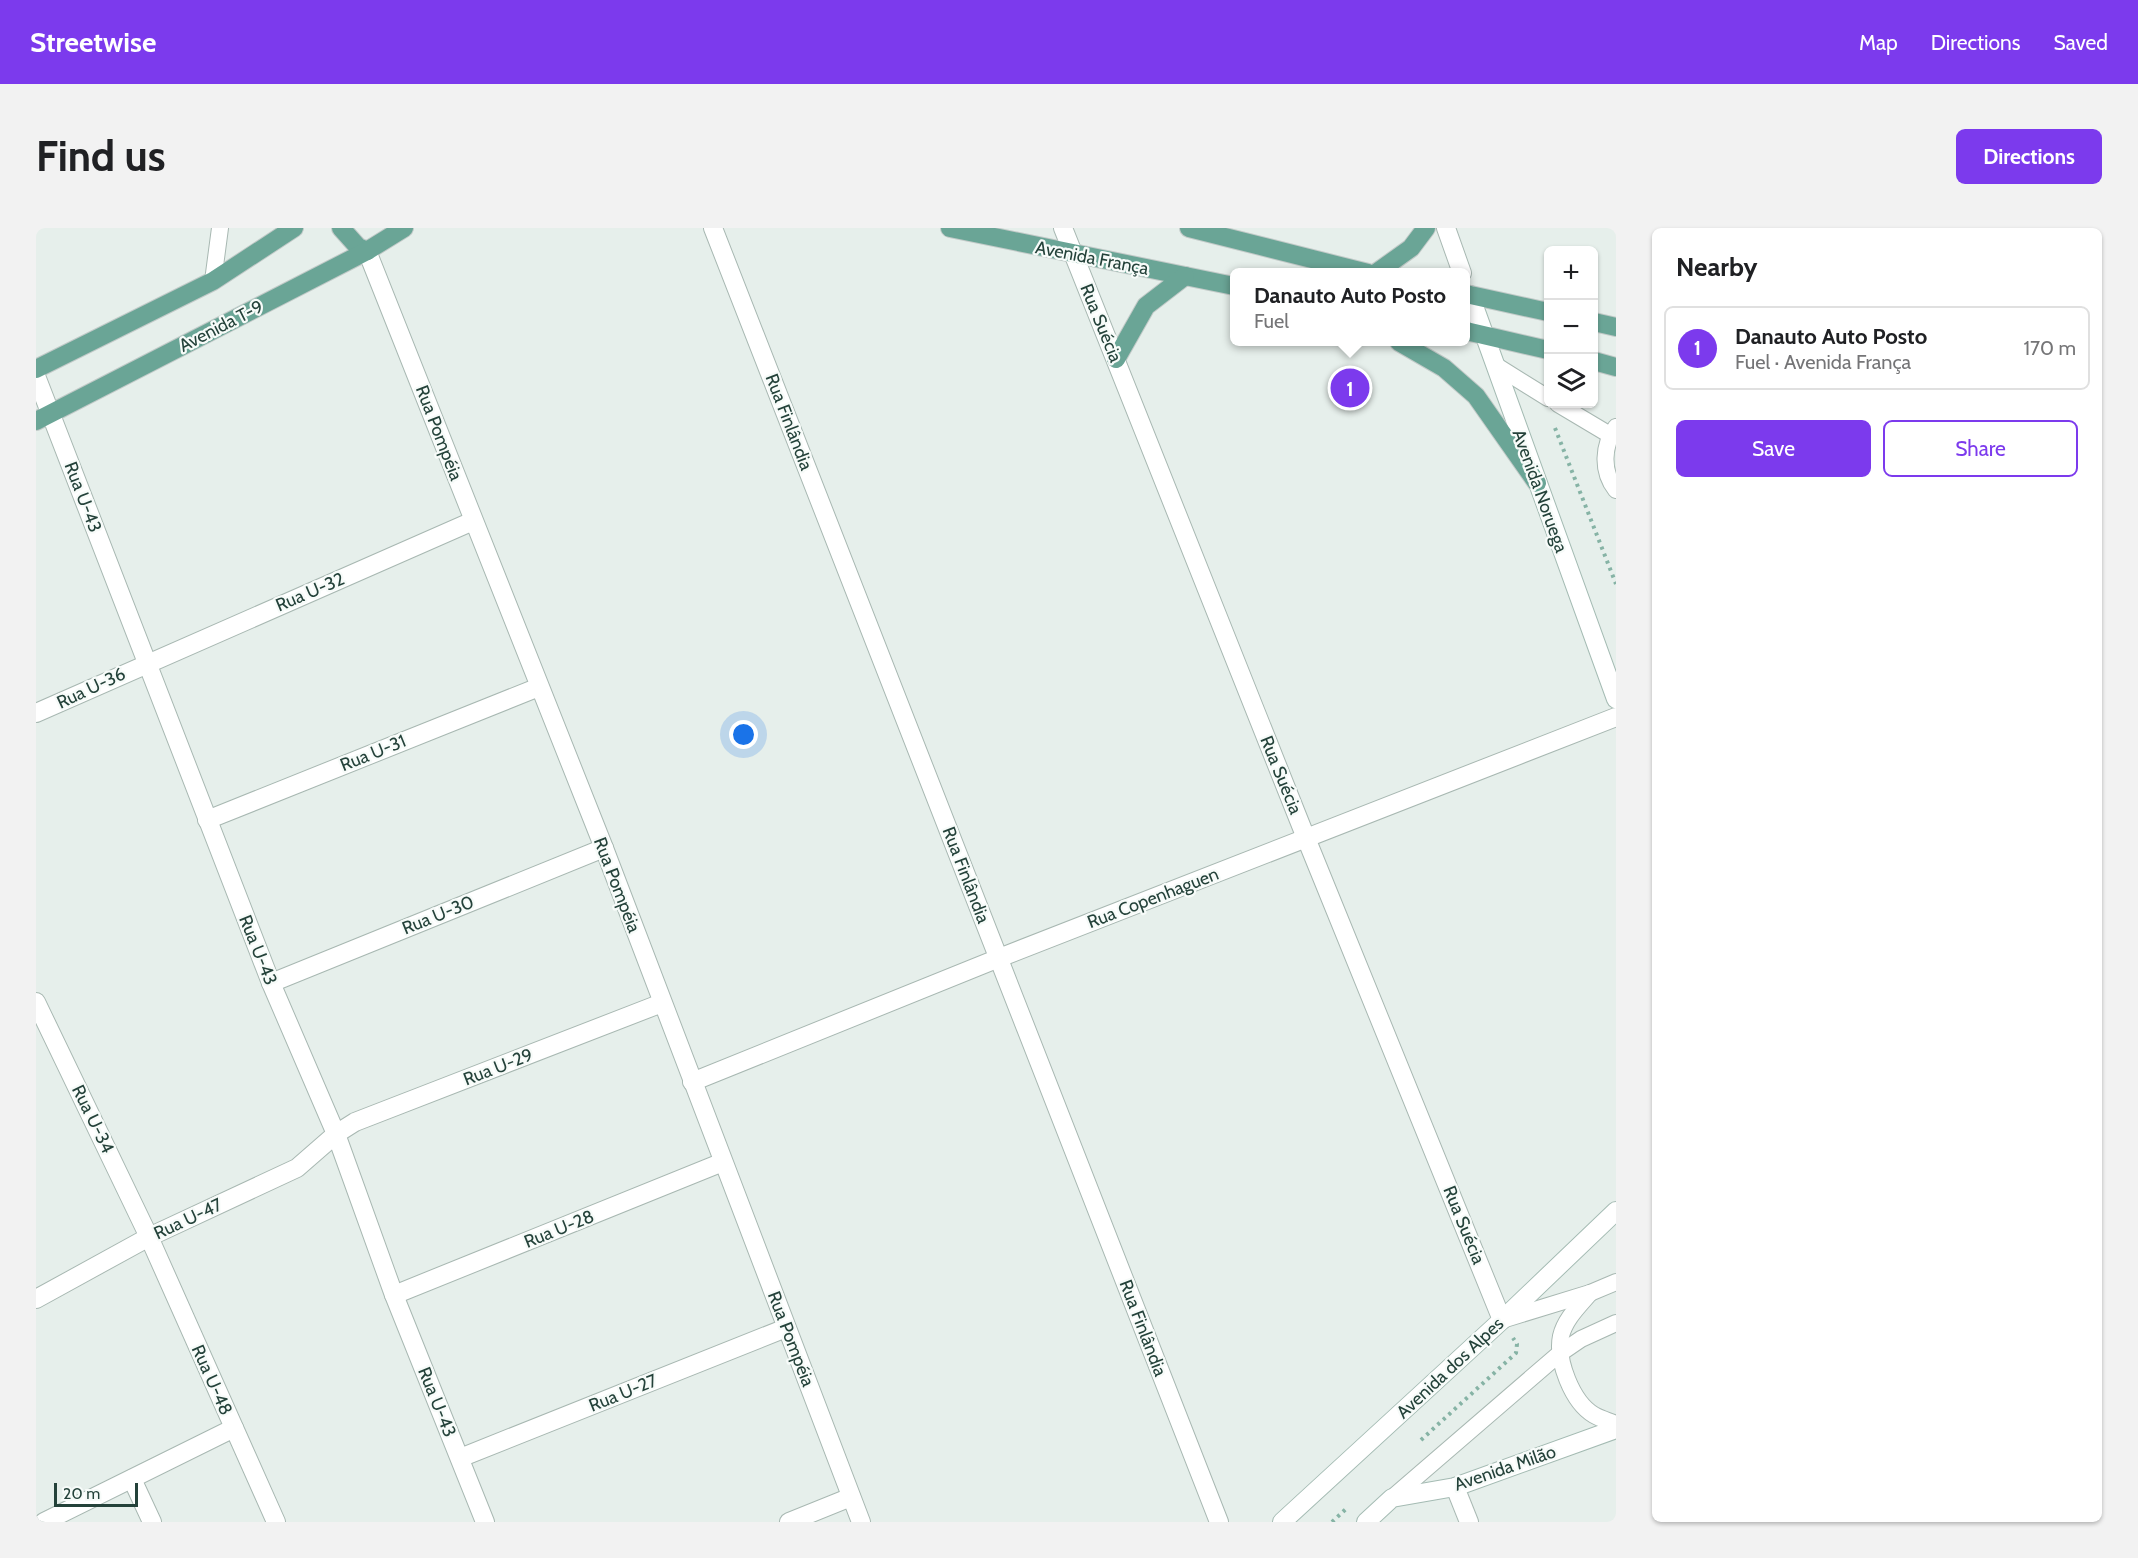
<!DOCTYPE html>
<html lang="en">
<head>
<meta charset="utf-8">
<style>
  body { margin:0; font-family:Cabin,sans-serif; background:#f2f2f2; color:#202124 }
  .controls { position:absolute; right:18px; top:18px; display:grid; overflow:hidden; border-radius:9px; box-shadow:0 2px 4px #0004 }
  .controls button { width:54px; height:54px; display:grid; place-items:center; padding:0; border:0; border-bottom:2px solid #e0e0e0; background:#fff; color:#202124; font:30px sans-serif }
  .scale { position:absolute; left:18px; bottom:15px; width:84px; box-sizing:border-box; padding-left:6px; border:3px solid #24423a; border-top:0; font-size:16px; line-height:21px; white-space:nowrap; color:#24423a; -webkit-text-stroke:4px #f7fbf9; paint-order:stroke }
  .you { position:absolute; left:708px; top:507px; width:21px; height:21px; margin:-15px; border:4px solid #fff; border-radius:50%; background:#1a73e8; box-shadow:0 0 0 9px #1a73e833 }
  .badge { display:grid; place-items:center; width:39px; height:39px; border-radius:50%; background:#7c3aed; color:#fff; font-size:20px; font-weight:700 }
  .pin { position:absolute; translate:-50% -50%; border:3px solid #fff; box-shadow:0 2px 6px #0006 }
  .popup { position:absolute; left:1194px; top:40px; width:240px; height:78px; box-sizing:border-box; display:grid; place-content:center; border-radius:9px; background:#fff; filter:drop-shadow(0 2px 4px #0005); font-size:20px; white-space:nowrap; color:#757577 }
  .popup b { font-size:22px; color:#202124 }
  .popup::after { content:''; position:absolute; left:50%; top:100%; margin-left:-12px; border:12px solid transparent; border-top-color:#fff }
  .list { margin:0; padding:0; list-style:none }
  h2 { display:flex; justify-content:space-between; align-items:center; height:78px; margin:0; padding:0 24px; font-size:26px }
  h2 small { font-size:20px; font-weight:400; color:#757577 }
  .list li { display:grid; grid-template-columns:39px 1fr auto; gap:18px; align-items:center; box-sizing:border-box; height:84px; margin:0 12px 12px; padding:0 12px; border:2px solid #e0e0e0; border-radius:9px }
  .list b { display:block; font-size:22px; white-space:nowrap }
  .list p { margin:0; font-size:20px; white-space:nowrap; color:#757577 }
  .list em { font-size:20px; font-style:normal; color:#757577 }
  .actions { display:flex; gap:12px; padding:18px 24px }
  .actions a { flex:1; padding:14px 0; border:2px solid #7c3aed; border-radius:9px; text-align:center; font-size:21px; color:#7c3aed }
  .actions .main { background:#7c3aed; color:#fff }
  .icon { flex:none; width:33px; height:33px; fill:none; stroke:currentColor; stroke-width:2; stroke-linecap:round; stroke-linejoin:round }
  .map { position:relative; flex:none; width:1580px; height:1294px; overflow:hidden; border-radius:9px }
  header { display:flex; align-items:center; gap:36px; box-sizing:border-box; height:84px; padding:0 30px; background:#7c3aed; color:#fff }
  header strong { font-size:28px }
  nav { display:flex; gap:33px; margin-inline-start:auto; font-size:21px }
  .intro { display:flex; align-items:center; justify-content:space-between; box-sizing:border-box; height:144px; padding:0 36px }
  h1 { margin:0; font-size:42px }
  .button { padding:15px 27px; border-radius:9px; background:#7c3aed; color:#fff; font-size:21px; font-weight:700 }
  main { display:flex; gap:36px; padding:0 36px }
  aside { flex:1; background:#fff; border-radius:9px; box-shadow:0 2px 4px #0004 }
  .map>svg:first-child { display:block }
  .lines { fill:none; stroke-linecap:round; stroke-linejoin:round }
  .lane-casing { stroke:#a8b8b2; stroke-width:18 }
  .street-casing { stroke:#a8b8b2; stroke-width:20 }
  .secondary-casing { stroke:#a4bbb3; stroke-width:20 }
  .primary-casing { stroke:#c2cac8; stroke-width:20 }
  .path { stroke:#86b3a5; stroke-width:4; stroke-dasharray:3 4.5; stroke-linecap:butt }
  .lane { stroke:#fff; stroke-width:16 }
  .street { stroke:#fff; stroke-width:18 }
  .secondary { stroke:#fff; stroke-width:18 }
  .primary { stroke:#6aa596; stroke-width:18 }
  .labels { text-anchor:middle; stroke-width:4.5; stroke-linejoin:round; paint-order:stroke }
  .street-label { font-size:18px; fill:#24423a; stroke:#f7fbf9 }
</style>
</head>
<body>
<header>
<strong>Streetwise</strong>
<nav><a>Map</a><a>Directions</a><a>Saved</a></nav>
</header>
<div class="intro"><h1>Find us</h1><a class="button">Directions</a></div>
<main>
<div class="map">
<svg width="1580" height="1294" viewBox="0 0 1580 1294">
  <rect width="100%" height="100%" fill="#e6efeb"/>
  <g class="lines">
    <defs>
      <g id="lane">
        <path d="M177,53L184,0"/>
        <path d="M1459,137L1512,170"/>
        <path d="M1522,176L1574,207"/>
        <path d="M1580,199C1567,217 1565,243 1580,262"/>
        <path d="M1554,1065C1543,1078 1529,1091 1525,1108C1520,1132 1536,1174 1558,1187C1565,1191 1573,1193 1580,1196"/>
        <path d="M1466,1092L1554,1065L1580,1054"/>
        <path d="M1356,1270L1523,1126L1545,1111L1580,1095"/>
      </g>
      <g id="street">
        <path d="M677,0L1183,1294"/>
        <path d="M1027,0L1270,610L1466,1092"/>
        <path d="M1410,0L1426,45"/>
        <path d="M331,23L568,620L825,1294"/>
        <path d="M0,148L235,755L300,906L358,1067L449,1294"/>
        <path d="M0,485L437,293"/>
        <path d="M171,592L503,459"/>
        <path d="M235,755L568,620"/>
        <path d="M0,774L113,1009L240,1294"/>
        <path d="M656,854L963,730L1580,489"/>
        <path d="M358,1067L687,934"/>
        <path d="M0,1071L113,1009L261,940L300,906L319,894L626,775"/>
        <path d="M424,1230L750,1100"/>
        <path d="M96,1251L116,1294"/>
        <path d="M1419,1259L1433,1294"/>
        <path d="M8,1294L198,1200"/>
        <path d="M753,1294L815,1269"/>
      </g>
      <g id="secondary">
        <path d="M1434,67L1580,471"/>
        <path d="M1246,1294L1466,1092L1580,983"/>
        <path d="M1330,1294L1356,1270L1419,1259L1580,1201"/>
      </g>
      <g id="primary">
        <path d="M305,0L322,19L331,23"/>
        <path d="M914,0L1198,58"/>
        <path d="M1153,0L1332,45"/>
        <path d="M1340,45L1375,20L1390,0"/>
        <path d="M1430,66L1512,84"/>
        <path d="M1558,94L1580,99"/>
        <path d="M1430,103L1512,122"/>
        <path d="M1363,114L1408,140L1440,168L1501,255"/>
        <path d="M1080,131L1110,78L1149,48"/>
        <path d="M1558,133L1580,139"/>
        <path d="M0,141L177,53L258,0"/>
        <path d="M0,193L331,23L368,0"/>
      </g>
    </defs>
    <use href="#lane" class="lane-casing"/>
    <use href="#street" class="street-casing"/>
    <use href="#secondary" class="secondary-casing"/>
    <use href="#primary" class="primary-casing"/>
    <g class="path">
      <path d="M1519,200L1580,356"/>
      <path d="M1385,1212L1480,1125L1481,1116L1477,1110"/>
      <path d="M1296,1294L1311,1280"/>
    </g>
    <use href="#lane" class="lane"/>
    <use href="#street" class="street"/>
    <use href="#secondary" class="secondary"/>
    <use href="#primary" class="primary"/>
  </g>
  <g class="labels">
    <g class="street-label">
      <text transform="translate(1056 30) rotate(11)" y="6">Avenida França</text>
      <text transform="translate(1065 95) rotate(68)" y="6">Rua Suécia</text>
      <text transform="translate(185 98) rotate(-27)" y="6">Avenida T-9</text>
      <text transform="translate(753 194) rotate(69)" y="6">Rua Finlândia</text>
      <text transform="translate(403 205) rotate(69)" y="6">Rua Pompéia</text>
      <text transform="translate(1504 263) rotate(70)" y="6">Avenida Noruega</text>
      <text transform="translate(47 269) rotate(69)" y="6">Rua U-43</text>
      <text transform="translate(274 364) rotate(-23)" y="6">Rua U-32</text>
      <text transform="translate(55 460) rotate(-25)" y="6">Rua U-36</text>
      <text transform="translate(337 525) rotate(-22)" y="6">Rua U-31</text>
      <text transform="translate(1245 547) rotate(68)" y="6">Rua Suécia</text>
      <text transform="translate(930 647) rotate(69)" y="6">Rua Finlândia</text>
      <text transform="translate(581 657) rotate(69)" y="6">Rua Pompéia</text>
      <text transform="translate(1117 670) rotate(-21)" y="6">Rua Copenhaguen</text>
      <text transform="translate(402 687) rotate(-22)" y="6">Rua U-30</text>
      <text transform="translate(222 722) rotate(68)" y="6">Rua U-43</text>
      <text transform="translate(462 839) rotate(-21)" y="6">Rua U-29</text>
      <text transform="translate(57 891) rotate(64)" y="6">Rua U-34</text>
      <text transform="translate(152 991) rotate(-25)" y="6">Rua U-47</text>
      <text transform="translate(1428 997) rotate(68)" y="6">Rua Suécia</text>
      <text transform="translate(523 1001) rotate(-22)" y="6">Rua U-28</text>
      <text transform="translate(1107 1100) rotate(69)" y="6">Rua Finlândia</text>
      <text transform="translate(755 1111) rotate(69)" y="6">Rua Pompéia</text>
      <text transform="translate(1414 1140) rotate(-43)" y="6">Avenida dos Alpes</text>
      <text transform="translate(176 1152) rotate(66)" y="6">Rua U-48</text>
      <text transform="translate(587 1165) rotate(-22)" y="6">Rua U-27</text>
      <text transform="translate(401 1174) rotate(68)" y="6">Rua U-43</text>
      <text transform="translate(1469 1240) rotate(-19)" y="6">Avenida Milão</text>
    </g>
  </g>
</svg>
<div class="controls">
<button>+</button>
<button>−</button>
<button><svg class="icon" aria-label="layers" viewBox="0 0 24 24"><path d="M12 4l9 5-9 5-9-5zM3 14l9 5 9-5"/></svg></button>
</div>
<div class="scale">20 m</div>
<div class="you"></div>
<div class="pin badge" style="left:1314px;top:160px">1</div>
<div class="popup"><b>Danauto Auto Posto</b>Fuel</div>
</div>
<aside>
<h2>Nearby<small></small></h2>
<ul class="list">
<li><span class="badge">1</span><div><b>Danauto Auto Posto</b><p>Fuel · Avenida França</p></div><em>170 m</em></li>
</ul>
<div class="actions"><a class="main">Save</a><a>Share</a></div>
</aside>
</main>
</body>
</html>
